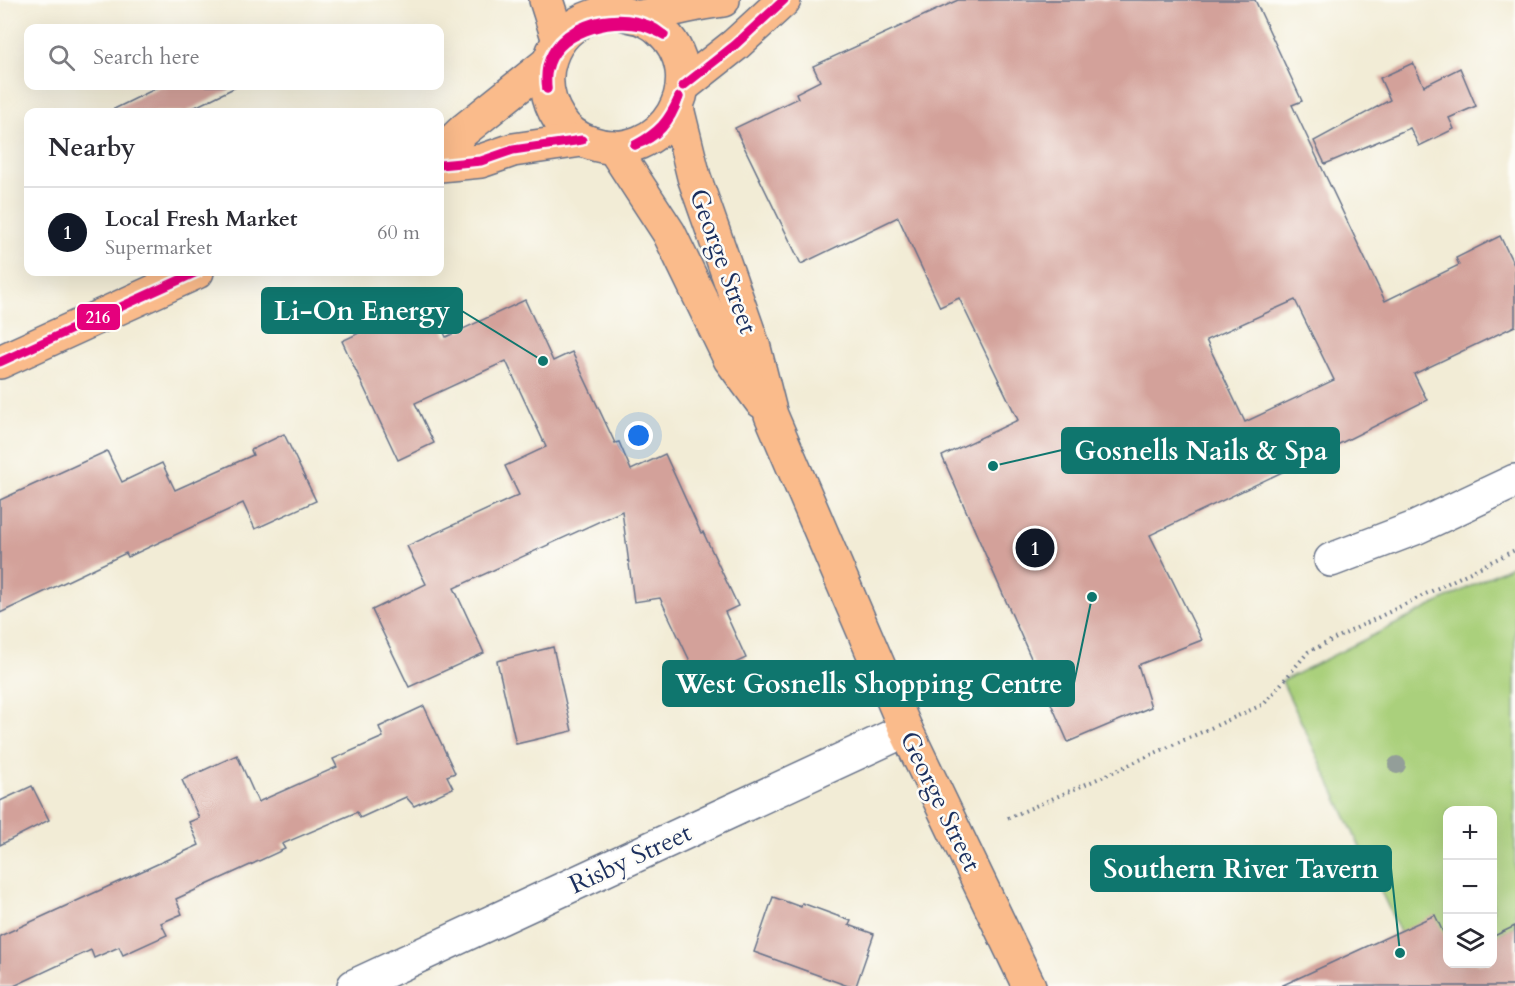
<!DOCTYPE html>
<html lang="en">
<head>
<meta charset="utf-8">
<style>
  body { margin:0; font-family:Cardo,serif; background:#f7f7f7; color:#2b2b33 }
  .controls { position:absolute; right:18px; bottom:18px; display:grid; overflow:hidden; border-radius:12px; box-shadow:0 6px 24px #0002 }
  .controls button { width:54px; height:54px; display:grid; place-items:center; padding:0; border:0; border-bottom:2px solid #e1e1e2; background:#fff; color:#2b2b33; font:30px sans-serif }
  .you { position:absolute; left:639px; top:436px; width:21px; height:21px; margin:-15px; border:4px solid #fff; border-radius:50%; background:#1a73e8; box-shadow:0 0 0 9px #1a73e833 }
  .badge { display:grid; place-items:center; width:39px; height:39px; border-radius:50%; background:#111827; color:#fff; font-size:20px; font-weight:700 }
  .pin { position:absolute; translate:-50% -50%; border:3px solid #fff; box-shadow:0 2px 6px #0006 }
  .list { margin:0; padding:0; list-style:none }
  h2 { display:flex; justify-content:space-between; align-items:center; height:78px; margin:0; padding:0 24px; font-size:26px }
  h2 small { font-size:20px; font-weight:400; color:#7c7c81 }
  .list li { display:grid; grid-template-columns:39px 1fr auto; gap:18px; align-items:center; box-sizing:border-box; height:90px; padding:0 24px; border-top:2px solid #e1e1e2 }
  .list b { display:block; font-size:22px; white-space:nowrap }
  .list p { margin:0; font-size:20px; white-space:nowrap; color:#7c7c81 }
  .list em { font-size:20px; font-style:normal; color:#7c7c81 }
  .icon { flex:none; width:33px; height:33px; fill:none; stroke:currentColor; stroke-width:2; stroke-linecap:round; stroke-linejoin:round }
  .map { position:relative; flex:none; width:1515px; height:986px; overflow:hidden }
  .search { position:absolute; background:#fff; box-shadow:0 6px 24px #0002; left:24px; top:24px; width:420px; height:66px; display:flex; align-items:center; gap:15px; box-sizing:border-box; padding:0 21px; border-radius:12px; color:#7c7c81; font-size:22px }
  .panel { position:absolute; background:#fff; box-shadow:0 6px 24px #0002; left:24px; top:108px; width:420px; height:168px; border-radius:12px }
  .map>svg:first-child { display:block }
  .green { fill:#aad07b; stroke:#62806c; stroke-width:1.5 }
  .building { fill:#d3a19a; fill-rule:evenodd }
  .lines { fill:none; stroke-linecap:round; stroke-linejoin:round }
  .minor-casing { stroke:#667188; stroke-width:36 }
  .major-casing { stroke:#667188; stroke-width:36 }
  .path { stroke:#667188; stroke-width:4; stroke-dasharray:1.5 4.5; stroke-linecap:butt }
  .minor { stroke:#fff; stroke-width:33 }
  .major { stroke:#fabb8b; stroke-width:33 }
  .bus-1-casing { stroke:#fdfcf7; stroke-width:14 }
  .bus-1 { stroke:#e5007d; stroke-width:9 }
  .tree { fill:#939e99 }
  .labels { text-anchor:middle; stroke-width:5; stroke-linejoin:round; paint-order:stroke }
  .street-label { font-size:26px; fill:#1b2f5e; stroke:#fdfcf7 }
  .leader { fill:none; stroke:#0f766e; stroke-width:2 }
  .callout-dot { fill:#0f766e; stroke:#fdfcf7; stroke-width:2 }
  .callout { fill:#0f766e; stroke:#0f766e; stroke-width:2 }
  .callout-label { font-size:27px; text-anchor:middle; font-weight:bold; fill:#fff }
  .line-badge { stroke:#fdfcf7; stroke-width:2 }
  .badge-label { font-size:16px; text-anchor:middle; font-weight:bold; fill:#fff }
</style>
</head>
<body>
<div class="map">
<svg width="1515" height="986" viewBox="0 0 1515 986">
  <rect width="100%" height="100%" fill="#fdfcf7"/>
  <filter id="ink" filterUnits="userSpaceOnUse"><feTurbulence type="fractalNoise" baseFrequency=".0167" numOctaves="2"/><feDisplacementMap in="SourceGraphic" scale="12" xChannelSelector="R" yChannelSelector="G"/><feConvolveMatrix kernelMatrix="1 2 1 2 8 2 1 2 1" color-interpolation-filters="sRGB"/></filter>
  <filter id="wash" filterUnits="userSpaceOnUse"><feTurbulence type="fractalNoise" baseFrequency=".008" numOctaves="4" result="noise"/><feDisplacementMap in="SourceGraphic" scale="24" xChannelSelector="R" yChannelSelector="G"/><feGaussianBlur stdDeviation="1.35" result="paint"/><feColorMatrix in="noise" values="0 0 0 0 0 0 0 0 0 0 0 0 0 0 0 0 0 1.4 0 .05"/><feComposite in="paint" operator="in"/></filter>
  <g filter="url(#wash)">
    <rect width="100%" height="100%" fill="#f2ecd6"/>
    <path class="green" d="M1515,564V926L1493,937L1492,810H1448L1447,943L1400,932L1282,681Z"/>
    <g id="blocks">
      <g class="building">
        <path d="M958,0H1255L1302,101L1292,105L1385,301L1459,265L1456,258L1500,236L1515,267V326L1414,374L1427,400L1299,464L1150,535L1202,640L1138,665L1151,707L1068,742L942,456L1018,420L959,298L940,307L898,217L801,264L735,128L798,98L796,93L820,81L813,66ZM1295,300L1334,380L1245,422L1206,340Z"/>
        <path d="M1413,63L1424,86L1460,68L1476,106L1449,118L1454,129L1419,146L1410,128L1325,164L1314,141L1390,100L1380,78Z"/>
        <path d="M161,86H238L185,112H108Z"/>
        <path d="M429,300L446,337L525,300L553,361L572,352L615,443L619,442L631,470L665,454L701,533L703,532L738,606L725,612L746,658L699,680L660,598L634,602L622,511L454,588L484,653L409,687L372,610L426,584L407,546L519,495L505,466L546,447L506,361L415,403L434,443L398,460L342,341Z"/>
        <path d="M284,434L316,501L255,529L243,503L128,557L126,553L0,613V500L107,451L122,482L162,463L175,490L253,455L251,450Z"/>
        <path d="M553,647L572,731L516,744L497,661Z"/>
        <path d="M424,706L455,773L447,776L453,788L414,806L406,797L360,818L357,812L282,844L285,849L176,899L182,914L161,923L167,935L123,955L119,947L94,958L91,950L14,986H0V936L199,845L189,822L199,818L182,780L237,755L258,802L337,767L333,759L383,737L379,727Z"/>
        <path d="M32,786L49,820L0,845V801Z"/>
        <path d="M773,897L801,907L802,903L851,921L849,925L874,934L856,986H848L754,952Z"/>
        <path d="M1435,915L1448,943V963H1492V937L1515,926V986H1281Z"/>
      </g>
    </g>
  </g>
  <g filter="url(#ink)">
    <use href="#blocks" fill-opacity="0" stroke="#667188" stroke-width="1.5"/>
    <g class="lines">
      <defs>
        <g id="minor">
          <path d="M1331,560L1415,528L1515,481"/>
          <path d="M354,986L906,730"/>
        </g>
        <g id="major">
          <path d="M546,0L559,41"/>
          <path d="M639,17C645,20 653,23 658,28C716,77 662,168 591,143C578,139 566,130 559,119C534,80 549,31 594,16C601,13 613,11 621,13C626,14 633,17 638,17C645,17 654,14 661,12C681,8 702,2 723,0"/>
          <path d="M683,86L735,45L784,0"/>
          <path d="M677,108L694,177L754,348L771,415L906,730L1029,986"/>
          <path d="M613,147L669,233L730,359L761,401"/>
          <path d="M440,153L464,130L549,62"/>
          <path d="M440,165L481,161L513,150L582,140"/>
          <path d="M0,362L197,272"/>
        </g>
      </defs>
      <use href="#minor" class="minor-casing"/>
      <use href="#major" class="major-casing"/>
      <path class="path" d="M1008,818L1093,781L1264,704L1308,652L1515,550"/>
      <use href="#minor" class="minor"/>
      <use href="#major" class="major"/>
      <defs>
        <g id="bus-1">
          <path d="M683,86L735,45L784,0"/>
          <path d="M547,89C535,26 624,0 664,35"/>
          <path d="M547,89C547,83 546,76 548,70C556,32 609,19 642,26C649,28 657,32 664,35"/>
          <path d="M635,145C659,132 668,122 679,97"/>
          <path d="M635,145C658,138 672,119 679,97"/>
          <path d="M440,165L481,161L513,150L582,140"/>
          <path d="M0,362L197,272"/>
        </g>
      </defs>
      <use href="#bus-1" class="bus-1-casing"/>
      <use href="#bus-1" class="bus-1"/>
    </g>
    <circle class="tree" cx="1397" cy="765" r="9"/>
  </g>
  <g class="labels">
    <g class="street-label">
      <text transform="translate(724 261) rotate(70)" y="9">George Street</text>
      <text transform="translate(941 801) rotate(64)" y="9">George Street</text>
      <text transform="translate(630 858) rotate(-25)" y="9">Risby Street</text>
    </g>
  </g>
  <path class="leader" d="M543 361L462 311M993 466L1062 450M1092 597L1074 683M1400 953L1391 868"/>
  <g class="callout-dot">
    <circle cx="543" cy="361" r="6"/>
    <circle cx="993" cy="466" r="6"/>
    <circle cx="1092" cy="597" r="6"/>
    <circle cx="1400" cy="953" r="6"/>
  </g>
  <g class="callout">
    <rect x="262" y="288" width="200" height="45" rx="6"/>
    <rect x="1062" y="428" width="277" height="45" rx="6"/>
    <rect x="663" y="661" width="411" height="45" rx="6"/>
    <rect x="1091" y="846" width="300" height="45" rx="6"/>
  </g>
  <g class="callout-label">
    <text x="362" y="320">Li-On Energy</text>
    <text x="1201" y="460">Gosnells Nails &amp; Spa</text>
    <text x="869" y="693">West Gosnells Shopping Centre</text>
    <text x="1241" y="878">Southern River Tavern</text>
  </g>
  <rect class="line-badge" x="76" y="303" width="45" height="28" rx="6" fill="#e5007d"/>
  <g class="badge-label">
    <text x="98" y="323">216</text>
  </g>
</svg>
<div class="controls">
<button>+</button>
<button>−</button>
<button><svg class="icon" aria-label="layers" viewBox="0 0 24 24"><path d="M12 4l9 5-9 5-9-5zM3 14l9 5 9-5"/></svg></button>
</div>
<div class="you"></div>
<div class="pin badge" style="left:1035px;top:548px">1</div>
<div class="search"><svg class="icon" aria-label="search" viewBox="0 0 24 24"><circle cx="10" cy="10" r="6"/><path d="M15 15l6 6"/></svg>Search here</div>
<section class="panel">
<h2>Nearby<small></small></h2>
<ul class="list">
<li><span class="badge">1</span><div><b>Local Fresh Market</b><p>Supermarket</p></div><em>60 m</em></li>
</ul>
</section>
</div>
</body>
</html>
